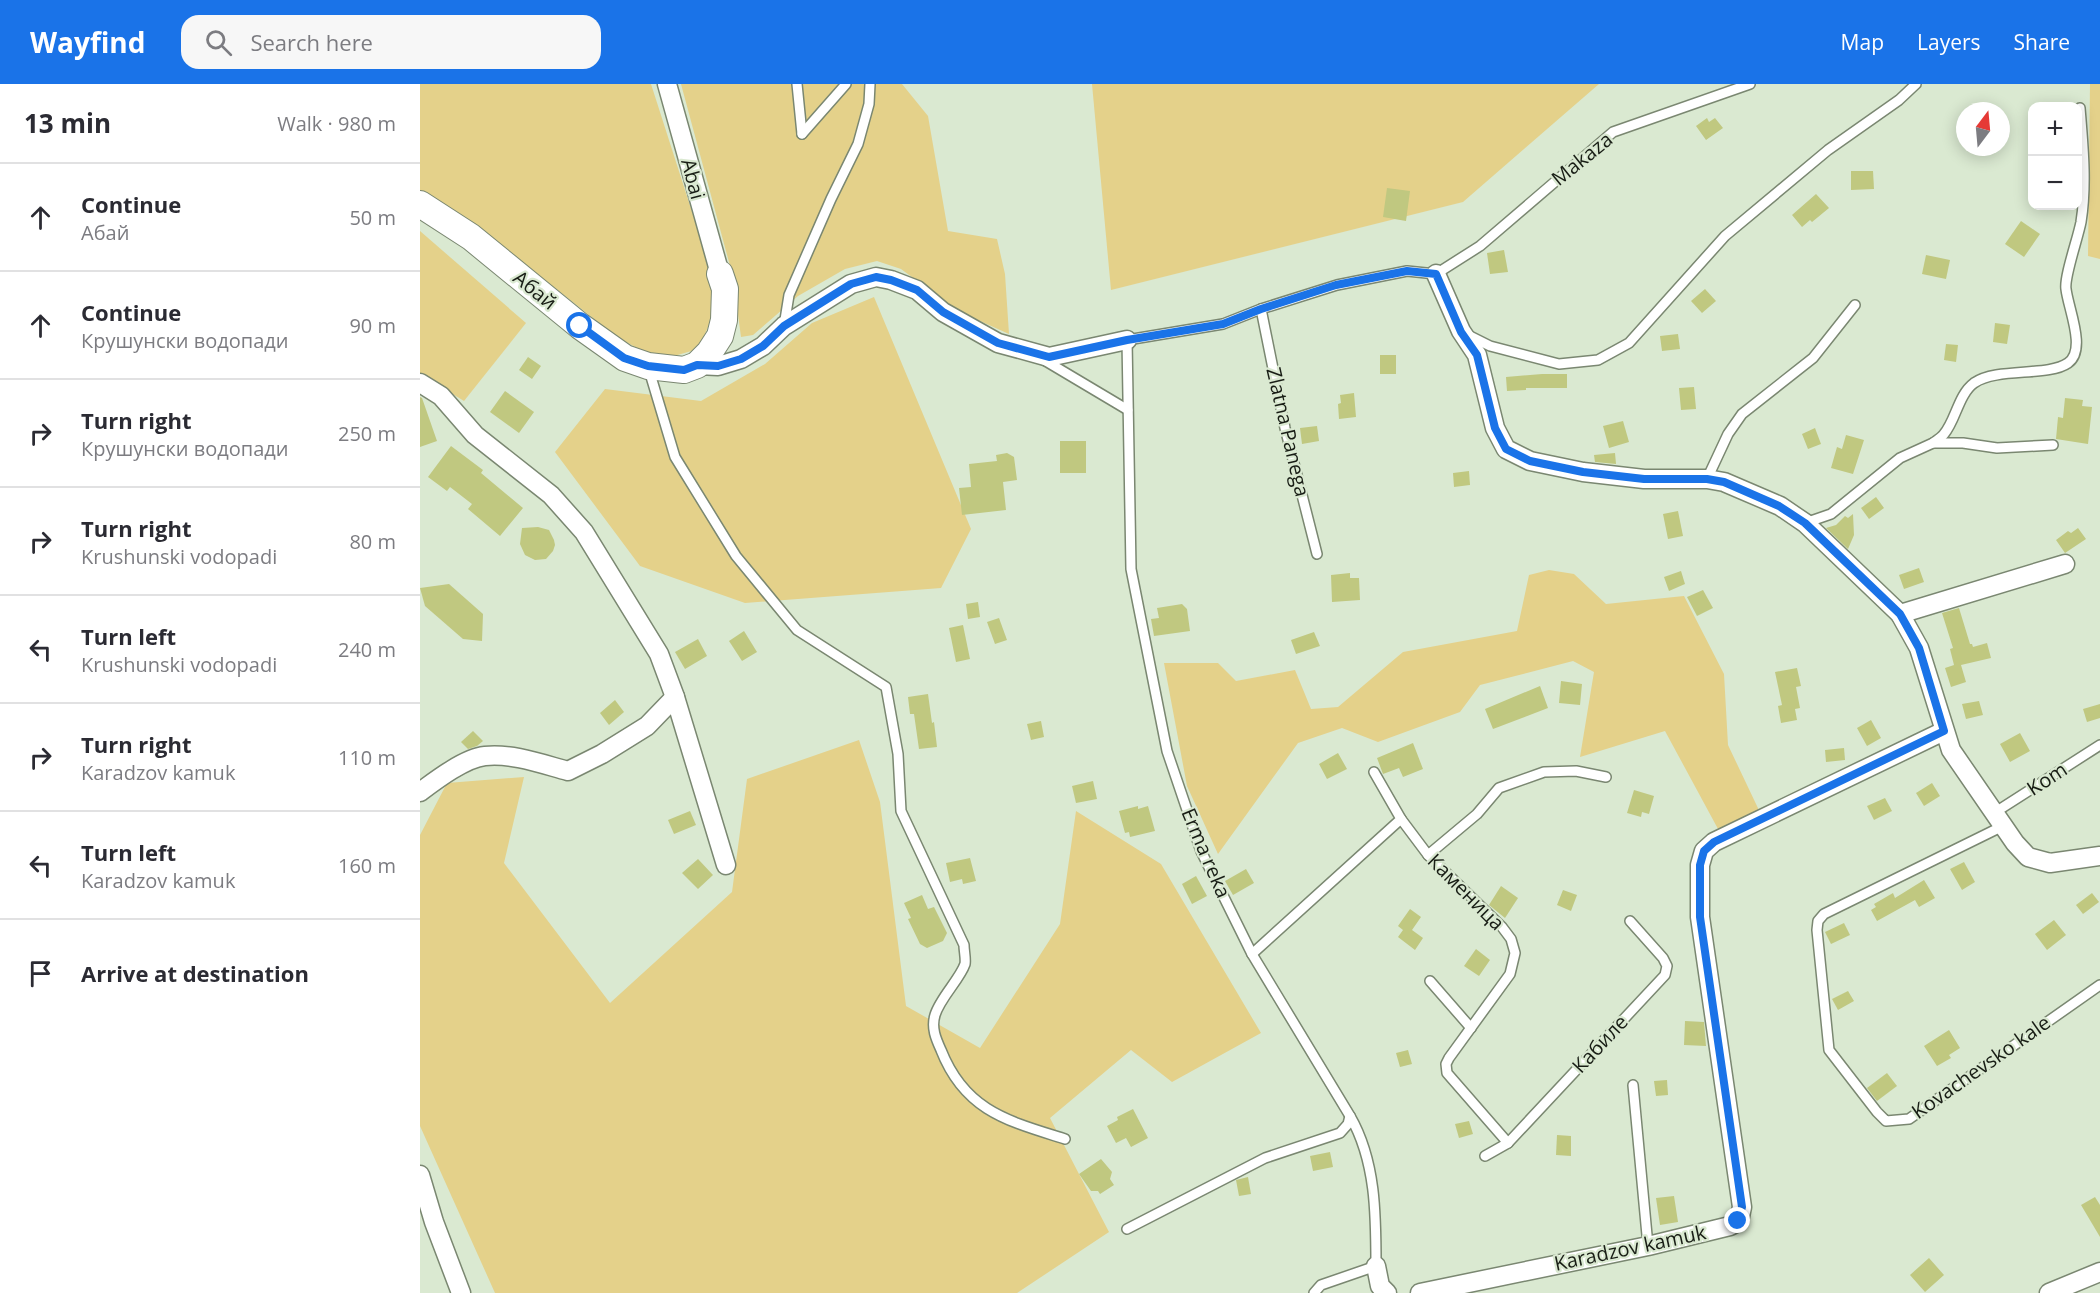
<!DOCTYPE html>
<html lang="en">
<head>
<meta charset="utf-8">
<style>
  body { margin:0; font-family:"Open Sans",sans-serif; background:#f7f7f7; color:#2b2b33 }
  .controls { position:absolute; right:18px; top:18px; display:grid; overflow:hidden; border-radius:12px; box-shadow:0 3px 15px #0003 }
  .controls button { width:54px; height:54px; display:grid; place-items:center; padding:0; border:0; border-bottom:2px solid #e1e1e2; background:#fff; color:#2b2b33; font:30px sans-serif }
  .compass { position:absolute; left:1536px; top:18px; width:54px; height:54px; border-radius:50%; background:#fff; box-shadow:0 3px 15px #0003; rotate:16deg }
  .stop { position:absolute; width:18px; height:18px; margin:-14px; border:4px solid #1a73e8; border-radius:50%; background:#fff }
  .stop.end { background:#1a73e8; border-color:#fff; box-shadow:0 2px 6px #0008 }
  .list { margin:0; padding:0; list-style:none }
  h2 { display:flex; justify-content:space-between; align-items:center; height:78px; margin:0; padding:0 24px; font-size:26px }
  h2 small { font-size:20px; font-weight:400; color:#7c7c81 }
  .list li { display:grid; grid-template-columns:39px 1fr auto; gap:18px; align-items:center; box-sizing:border-box; height:108px; padding:0 24px; border-top:2px solid #e1e1e2 }
  .list b { display:block; font-size:22px; white-space:nowrap }
  .list p { margin:0; font-size:20px; white-space:nowrap; color:#7c7c81 }
  .list em { font-size:20px; font-style:normal; color:#7c7c81 }
  .icon { flex:none; width:33px; height:33px; fill:none; stroke:currentColor; stroke-width:2; stroke-linecap:round; stroke-linejoin:round }
  .map { position:relative; flex:none; width:1680px; height:1209px; overflow:hidden }
  header { display:flex; align-items:center; gap:36px; box-sizing:border-box; height:84px; padding:0 30px; background:#1a73e8; color:#fff }
  header strong { font-size:28px }
  nav { display:flex; gap:33px; margin-inline-start:auto; font-size:21px }
  .search { width:420px; height:54px; background:#f7f7f7; display:flex; align-items:center; gap:15px; box-sizing:border-box; padding:0 21px; border-radius:18px; color:#7c7c81; font-size:22px }
  main { display:flex }
  aside { flex:1; background:#fff }
  .map>svg:first-child { display:block }
  .green { fill:#e4d18a }
  .building { fill:#c0c880 }
  .lines { fill:none; stroke-linecap:round; stroke-linejoin:round }
  .lane-casing { stroke:#7a8771; stroke-width:12 }
  .street-casing { stroke:#7a8771; stroke-width:21 }
  .secondary-casing { stroke:#7a8771; stroke-width:28 }
  .lane { stroke:#fff; stroke-width:9 }
  .street { stroke:#fff; stroke-width:18 }
  .secondary { stroke:#fff; stroke-width:26 }
  .route { stroke:#1a73e8; stroke-width:8 }
  .labels { text-anchor:middle; stroke-width:4.5; stroke-linejoin:round; paint-order:stroke }
  .street-label { font-size:20px; fill:#181d15; stroke:#dae9d1 }
</style>
</head>
<body>
<header>
<strong>Wayfind</strong>
<div class="search"><svg class="icon" aria-label="search" viewBox="0 0 24 24"><circle cx="10" cy="10" r="6"/><path d="M15 15l6 6"/></svg>Search here</div>
<nav><a>Map</a><a>Layers</a><a>Share</a></nav>
</header>
<main>
<aside>
<h2>13 min<small>Walk · 980 m</small></h2>
<ul class="list">
<li><svg class="icon" aria-label="ahead" viewBox="0 0 24 24"><path d="M12 20V5M6 11l6-6 6 6"/></svg><div><b>Continue</b><p>Абай</p></div><em>50 m</em></li>
<li><svg class="icon" aria-label="ahead" viewBox="0 0 24 24"><path d="M12 20V5M6 11l6-6 6 6"/></svg><div><b>Continue</b><p>Крушунски водопади</p></div><em>90 m</em></li>
<li><svg class="icon" aria-label="right" viewBox="0 0 24 24"><path d="M7 20v-9h11M14 6l5 5-5 5"/></svg><div><b>Turn right</b><p>Крушунски водопади</p></div><em>250 m</em></li>
<li><svg class="icon" aria-label="right" viewBox="0 0 24 24"><path d="M7 20v-9h11M14 6l5 5-5 5"/></svg><div><b>Turn right</b><p>Krushunski vodopadi</p></div><em>80 m</em></li>
<li><svg class="icon" aria-label="left" viewBox="0 0 24 24"><path d="M17 20v-9H6M10 6l-5 5 5 5"/></svg><div><b>Turn left</b><p>Krushunski vodopadi</p></div><em>240 m</em></li>
<li><svg class="icon" aria-label="right" viewBox="0 0 24 24"><path d="M7 20v-9h11M14 6l5 5-5 5"/></svg><div><b>Turn right</b><p>Karadzov kamuk</p></div><em>110 m</em></li>
<li><svg class="icon" aria-label="left" viewBox="0 0 24 24"><path d="M17 20v-9H6M10 6l-5 5 5 5"/></svg><div><b>Turn left</b><p>Karadzov kamuk</p></div><em>160 m</em></li>
<li><svg class="icon" aria-label="arrive" viewBox="0 0 24 24"><path d="M6 21V4h12l-3 4 3 4H6"/></svg><div><b>Arrive at destination</b></div></li>
</ul>
</aside>
<div class="map">
<svg width="1680" height="1209" viewBox="0 0 1680 1209">
  <rect width="100%" height="100%" fill="#dae9d1"/>
  <g class="green">
    <path d="M0,0H231L282,159L293,209L292,234L284,252L275,266L254,272L228,270L197,253L121,193L0,107Z"/>
    <path d="M261,0H482L508,32L528,147L577,155L585,190L589,250L540,228L481,185L457,177L425,185L378,212L333,251L321,253L313,193Z"/>
    <path d="M672,0H1179L1043,118L691,206Z"/>
    <path d="M1670,0H1680V175L1668,172Z"/>
    <path d="M0,147L106,239L44,317L0,290Z"/>
    <path d="M454,213L551,445L521,504L325,519L220,482L135,368L185,305L281,317L345,280L392,239Z"/>
    <path d="M1129,486L1154,490L1186,520L1264,512L1304,590L1308,661L1346,741L1304,756L1245,647L1160,673L1174,588L1153,577L1060,601L1040,628L958,658L922,644L878,659L798,770L767,702L744,579H798L816,597L875,586L891,625L918,623L983,568L1097,547L1109,491Z"/>
    <path d="M439,656L460,718L486,922L560,964L640,840L656,727L741,780L841,949L752,998L711,966L630,1034L689,1148L597,1209H75L0,1042V751L27,699L104,693L84,779L190,919L312,808L327,695Z"/>
  </g>
  <g class="building">
    <path d="M1287,34L1289,38L1295,34L1303,44L1286,56L1276,42Z"/>
    <path d="M1431,87H1453L1454,105L1431,106Z"/>
    <path d="M967,104L990,107L986,137L963,133Z"/>
    <path d="M1396,110L1409,124L1392,138L1390,136L1382,143L1372,131Z"/>
    <path d="M1601,137L1620,150L1604,173L1585,160Z"/>
    <path d="M1084,166L1088,188L1070,190L1067,169Z"/>
    <path d="M1506,171L1530,176L1526,195L1502,190Z"/>
    <path d="M1285,205L1296,217L1282,229L1271,217Z"/>
    <path d="M1575,239L1590,241L1587,260L1573,258Z"/>
    <path d="M1258,250L1260,265L1242,267L1240,252Z"/>
    <path d="M1526,260L1538,261L1536,278L1524,276Z"/>
    <rect x="960" y="271" width="16" height="19"/>
    <path d="M108,273L121,282L112,295L99,286Z"/>
    <path d="M1122,290H1147V304H1106V306L1087,307L1086,293Z"/>
    <path d="M1274,303L1276,325L1261,326L1259,304Z"/>
    <path d="M85,307L114,328L99,349L70,328Z"/>
    <path d="M934,309L936,333L919,335L918,320L921,319L920,311Z"/>
    <path d="M0,313L2,314L17,357L0,363Z"/>
    <path d="M1645,314L1663,316L1662,322L1672,323L1668,360L1636,355L1638,333L1643,334Z"/>
    <path d="M1203,337L1209,358L1189,364L1183,342Z"/>
    <path d="M897,342L899,357L882,360L880,344Z"/>
    <path d="M1395,344L1401,360L1388,365L1382,350Z"/>
    <path d="M1426,351L1444,356L1433,390L1411,384L1417,363L1422,365Z"/>
    <rect x="640" y="357" width="26" height="32"/>
    <path d="M31,362L63,386L61,389L103,424L80,452L48,425L52,420L30,403L27,407L8,393Z"/>
    <path d="M587,369L594,373L597,396L583,398L586,426L542,431L539,404L551,403L549,380L577,377L576,371Z"/>
    <path d="M1195,369L1196,380L1175,378L1174,371Z"/>
    <path d="M1049,387L1050,401L1034,403L1033,389Z"/>
    <path d="M1456,413L1464,424L1449,435L1441,424Z"/>
    <path d="M1258,427L1263,452L1248,455L1243,430Z"/>
    <path d="M1433,430L1434,451L1428,465L1406,444L1416,441L1425,432L1428,434Z"/>
    <path d="M118,443L129,446L134,456L135,461L133,467L126,475L115,476L105,471L100,460L102,444Z"/>
    <path d="M1658,444L1666,455L1645,469L1636,456L1648,447L1651,449Z"/>
    <path d="M1499,484L1504,498L1484,505L1479,491Z"/>
    <path d="M1261,487L1265,500L1249,507L1244,493Z"/>
    <path d="M930,489V494H939L940,516L912,518L911,491Z"/>
    <path d="M29,500L63,530L62,557L43,555L5,522L0,504Z"/>
    <path d="M1283,506L1293,524L1277,532L1267,513Z"/>
    <path d="M558,518L560,533L548,535L546,520Z"/>
    <path d="M762,520L767,525L770,547L734,552L731,535L739,534L737,524Z"/>
    <path d="M1539,524L1550,560H1552L1553,563L1567,559L1571,574L1541,581L1546,598L1531,603L1525,584L1534,581L1530,565L1533,564L1522,529Z"/>
    <path d="M579,534L587,556L575,560L567,538Z"/>
    <path d="M543,541L550,575L536,578L529,544Z"/>
    <path d="M324,547L337,568L322,577L309,557Z"/>
    <path d="M894,548L900,562L876,570L871,556Z"/>
    <path d="M278,555L287,572L265,585L255,568Z"/>
    <path d="M1377,584L1381,602L1376,603L1380,624L1375,625L1377,636L1361,639L1358,622L1362,621L1355,588Z"/>
    <path d="M1141,597L1162,600L1160,621L1139,619Z"/>
    <path d="M1120,602L1128,624L1073,645L1065,625Z"/>
    <path d="M508,610L512,639L514,638L517,663L499,665L494,630H490L488,613Z"/>
    <path d="M195,616L204,628L189,641L180,629Z"/>
    <path d="M1559,617L1563,631L1546,635L1542,620Z"/>
    <path d="M1680,620V634L1667,638L1663,625Z"/>
    <path d="M1451,636L1461,654L1447,662L1437,644Z"/>
    <path d="M621,637L624,653L611,656L607,640Z"/>
    <path d="M53,647L63,657L57,662L48,665L41,658Z"/>
    <path d="M1600,649L1610,667L1590,678L1580,660Z"/>
    <path d="M993,659L1003,685L983,693L979,684L963,690L957,674Z"/>
    <path d="M1424,664L1425,676L1406,678L1405,666Z"/>
    <path d="M918,669L927,685L907,695L899,680Z"/>
    <path d="M673,697L677,715L656,719L652,702Z"/>
    <path d="M1512,699L1520,712L1504,722L1496,709Z"/>
    <path d="M1214,706L1234,712L1229,730L1222,728L1221,733L1207,729Z"/>
    <path d="M1465,714L1472,727L1454,736L1447,722Z"/>
    <path d="M718,722V725L728,722L735,747L710,753L709,748L705,749L699,727Z"/>
    <path d="M270,727L276,741L254,750L248,736Z"/>
    <path d="M550,774L556,797L543,800L542,795L530,798L526,779Z"/>
    <path d="M278,775L293,791L278,805L262,789Z"/>
    <path d="M1544,778L1555,798L1542,806L1530,785Z"/>
    <path d="M826,785L834,799L813,811L805,797Z"/>
    <path d="M776,792L787,812L772,820L762,800Z"/>
    <path d="M1504,796L1515,814L1499,823L1495,816L1457,837L1451,826L1456,823L1454,820L1473,809L1475,814Z"/>
    <path d="M1081,802L1098,814L1085,834L1069,821Z"/>
    <path d="M1143,806L1157,811L1151,827L1137,821Z"/>
    <path d="M1672,809L1679,818L1663,830L1656,821Z"/>
    <path d="M502,811L508,825L514,823L527,849L523,857L507,864L500,860L488,835L491,834L484,819Z"/>
    <path d="M990,825L1001,833L992,846L1003,854L995,866L978,853L983,846L978,842Z"/>
    <path d="M1634,836L1646,851L1627,866L1615,850Z"/>
    <path d="M1424,839L1430,851L1411,860L1405,848Z"/>
    <path d="M1056,865L1070,876L1059,892L1044,882Z"/>
    <path d="M1428,907L1434,917L1418,926L1412,915Z"/>
    <path d="M1265,937L1284,938L1286,962L1264,961Z"/>
    <path d="M1529,946L1540,964L1529,971L1531,974L1517,982L1504,962Z"/>
    <path d="M988,966L992,980L980,983L976,969Z"/>
    <path d="M1467,989L1477,1002L1457,1017L1447,1004Z"/>
    <path d="M1247,996L1248,1011L1236,1012L1234,997Z"/>
    <path d="M713,1025L728,1054L711,1063L706,1054L696,1059L687,1042L698,1036L697,1033Z"/>
    <path d="M1049,1037L1053,1050L1039,1054L1035,1040Z"/>
    <path d="M1137,1051L1151,1052V1072L1136,1071Z"/>
    <path d="M910,1068L913,1083L893,1087L890,1072Z"/>
    <path d="M681,1075L692,1088L690,1095L694,1101L680,1110L678,1107H671L659,1090Z"/>
    <path d="M828,1093L831,1110L819,1112L816,1096Z"/>
    <path d="M1254,1112L1258,1138L1240,1141L1236,1114Z"/>
    <path d="M1675,1113L1680,1121V1153L1661,1121Z"/>
    <path d="M1509,1174L1524,1191L1505,1208L1490,1191Z"/>
  </g>
  <g class="lines">
    <defs>
      <g id="lane">
        <path d="M377,0L382,50"/>
        <path d="M382,50L426,0"/>
        <path d="M841,225L865,344L897,470"/>
        <path d="M364,242L369,211L411,115L438,60L449,20L450,0"/>
        <path d="M1048,251L1070,262L1139,280L1178,276L1209,259L1305,152L1408,66L1479,16L1496,0"/>
        <path d="M624,276L708,326"/>
        <path d="M229,286L255,373L316,472L377,546L466,603L478,670L481,727L544,861C544,867 546,875 545,880C540,895 520,914 515,931C511,944 516,955 521,966C545,1027 588,1037 645,1055"/>
        <path d="M1513,359C1517,356 1521,354 1524,350C1536,336 1538,311 1554,299C1577,283 1628,293 1648,279C1667,266 1648,224 1646,205C1644,193 1658,154 1661,138C1667,100 1663,61 1660,24"/>
        <path d="M1287,395L1308,350L1322,330L1393,274L1435,221"/>
        <path d="M1385,439L1411,430L1480,374L1513,359H1543L1577,364L1633,361"/>
        <path d="M1574,729L1680,661"/>
        <path d="M981,735L1008,771L1082,843L1091,855L1095,869L1090,890L1029,974L1026,980L1027,989L1088,1059"/>
        <path d="M1583,742L1404,830L1398,837L1397,846L1409,966L1457,1028L1466,1037L1489,1035L1680,901"/>
        <path d="M1008,771L1057,730L1079,704L1124,688L1156,687L1186,693"/>
        <path d="M832,870L981,735L954,688"/>
        <path d="M1010,897L1051,944"/>
        <path d="M1213,1001L1228,1162"/>
        <path d="M1065,1072L1088,1059L1245,891L1247,882L1243,874L1210,837"/>
        <path d="M707,1145L845,1074L920,1049L928,1040L930,1032"/>
        <path d="M894,1209L901,1201L956,1182C956,1131 956,1077 930,1032L832,870L781,767L747,667L711,485L707,256L803,240L841,225L917,201L987,187L1016,190L1060,162L1193,48L1330,0"/>
      </g>
      <g id="street">
        <path d="M247,0L300,190"/>
        <path d="M1016,190L1041,247L1057,271L1075,344L1086,365L1110,377L1163,388L1224,395H1287L1304,398L1360,422L1385,439L1480,530L1499,564L1531,666L1595,759L1608,773L1630,779L1680,772"/>
        <path d="M277,281L298,282L321,275L343,262L364,242L431,200L456,193L471,196L497,206L523,228L578,259L629,273L707,256"/>
        <path d="M0,299L21,312L55,351L131,411L164,448L239,570L255,613L306,781"/>
        <path d="M1480,530L1645,480"/>
        <path d="M0,708C16,696 45,674 65,672C92,669 122,680 148,687L182,670L227,642L255,613"/>
        <path d="M0,1091L14,1138L41,1209"/>
        <path d="M956,1182L960,1202L967,1209"/>
        <path d="M1000,1209L1228,1162L1310,1142L1319,1137L1322,1123L1280,833V781L1284,767L1294,758L1524,647"/>
        <path d="M1629,1209L1680,1188"/>
      </g>
      <path id="secondary" d="M0,120L51,153L160,242L205,274L228,282L264,286L277,281L289,269L300,252L304,236L305,205L300,190"/>
    </defs>
    <use href="#lane" class="lane-casing"/>
    <use href="#street" class="street-casing"/>
    <use href="#secondary" class="secondary-casing"/>
    <use href="#lane" class="lane"/>
    <use href="#street" class="street"/>
    <use href="#secondary" class="secondary"/>
  </g>
  <g class="lines">
    <path class="route" d="M160,242L204,274L228,282L264,286L277,281L298,282L321,275L343,262L364,242L431,200L456,193L471,196L497,206L523,228L578,259L629,273L707,256L803,240L841,225L916,201L987,187L1016,190L1041,248L1057,271L1075,344L1086,365L1110,377L1163,388L1224,395H1287L1304,398L1359,422L1385,439L1480,530L1499,564L1524,647L1294,758L1284,767L1280,781V833L1322,1123L1318,1137"/>
  </g>
  <g class="labels">
    <g class="street-label">
      <text transform="translate(1162 75) rotate(-39)" y="7">Makaza</text>
      <text transform="translate(273 95) rotate(75)" y="7">Abai</text>
      <text transform="translate(115 206) rotate(39)" y="7">Абай</text>
      <text transform="translate(868 348) rotate(77)" y="7">Zlatna Panega</text>
      <text transform="translate(1627 695) rotate(-33)" y="7">Kom</text>
      <text transform="translate(786 769) rotate(67)" y="7">Erma reka</text>
      <text transform="translate(1046 808) rotate(45)" y="7">Каменица</text>
      <text transform="translate(1180 960) rotate(-47)" y="7">Кабиле</text>
      <text transform="translate(1561 983) rotate(-35)" y="7">Kovachevsko kale</text>
      <text transform="translate(1210 1164) rotate(-12)" y="7">Karadzov kamuk</text>
    </g>
  </g>
</svg>
<div class="controls">
<button>+</button>
<button>−</button>
</div>
<svg class="compass" viewBox="-18 -18 36 36"><path d="M0-13l5 13h-10z" fill="#e53935"/><path d="M0 13l5-13h-10z" fill="#7c7c81"/></svg>
<div class="stop" style="left:160px;top:242px"></div>
<div class="stop end" style="left:1318px;top:1137px"></div>
</div>
</main>
</body>
</html>
